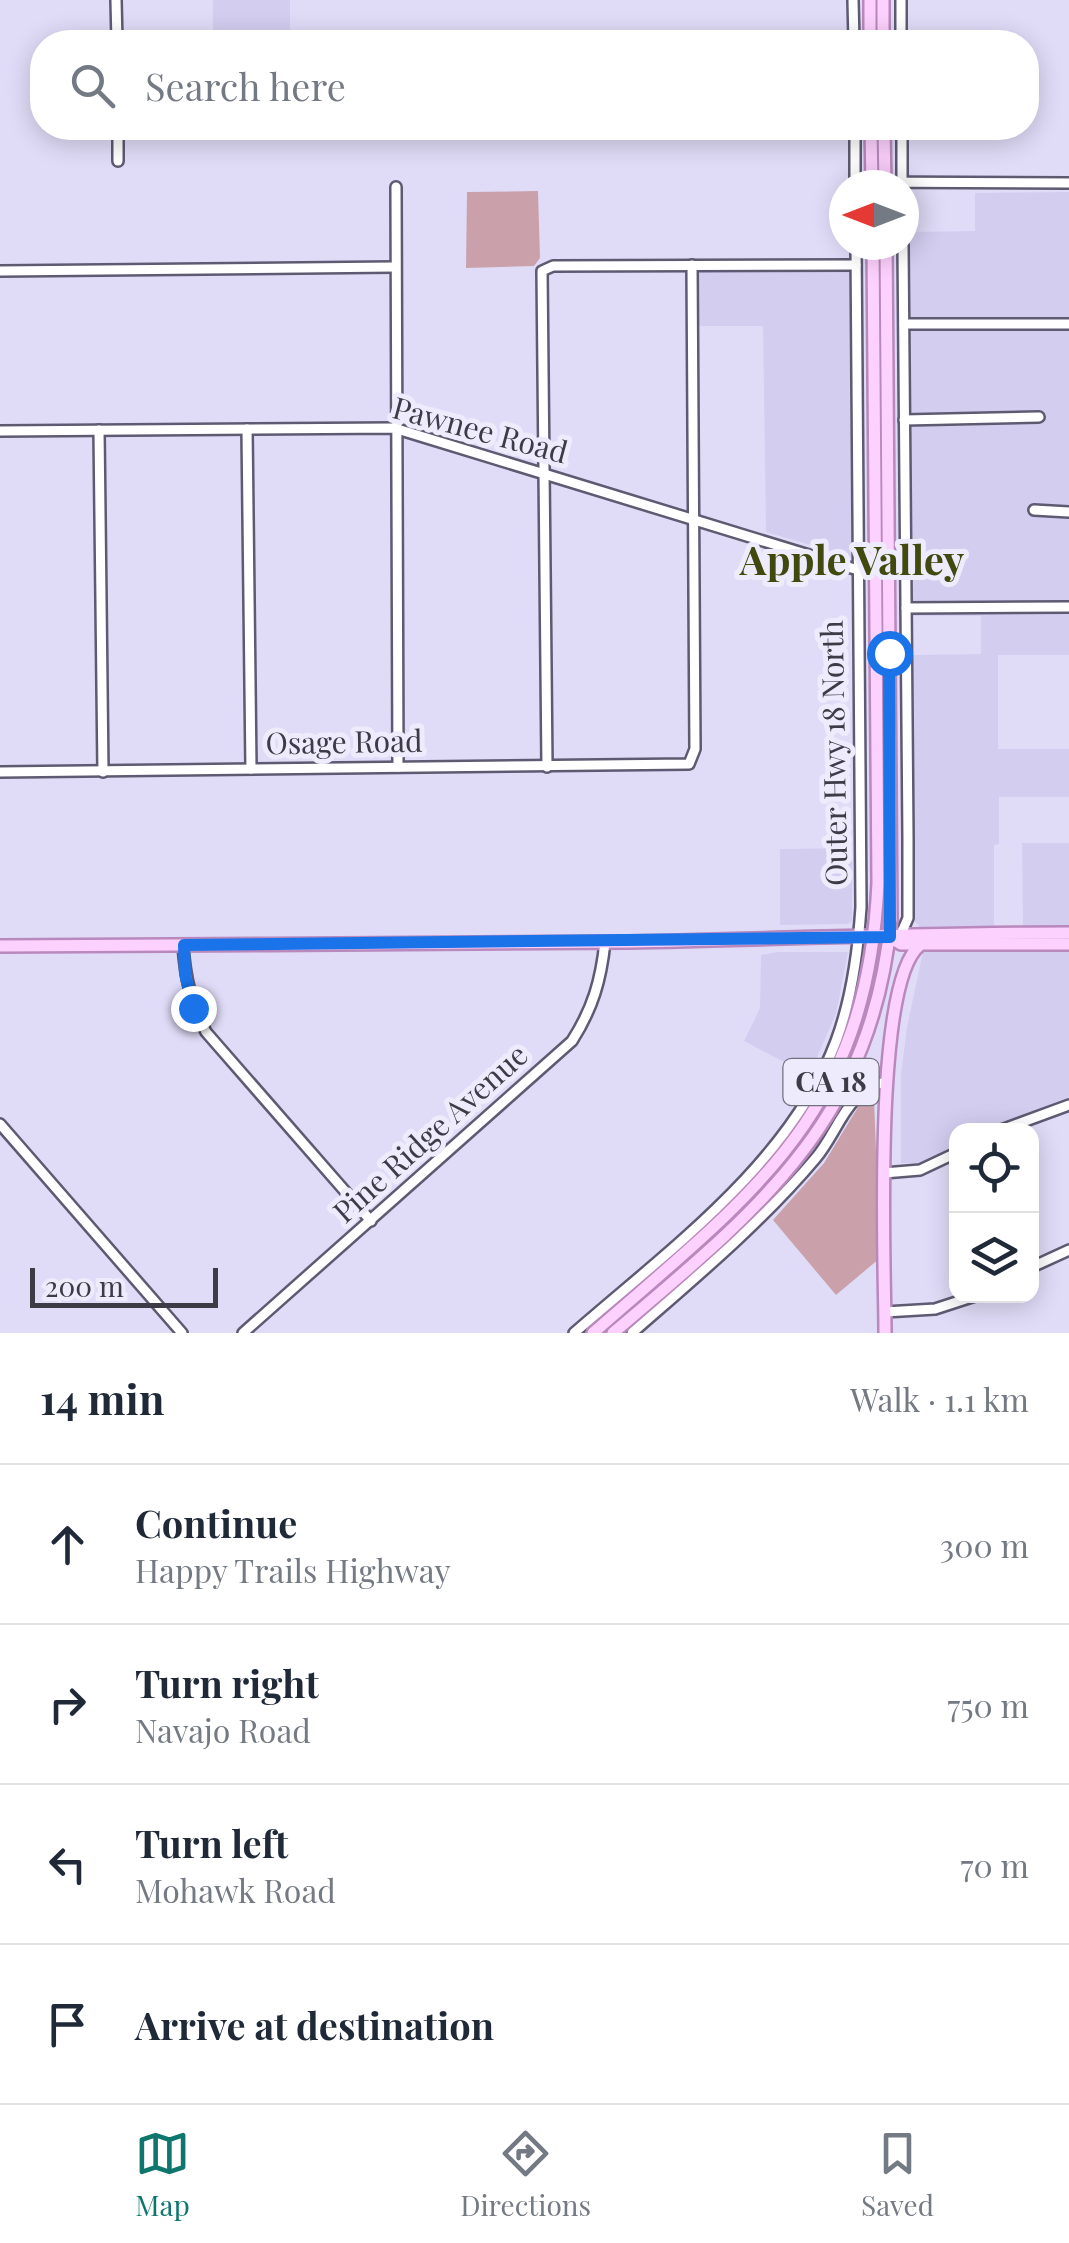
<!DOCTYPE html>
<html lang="en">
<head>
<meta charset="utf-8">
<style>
  body { margin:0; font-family:"Playfair Display",serif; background:#f6f6f7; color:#1f2937 }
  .controls { position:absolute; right:30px; bottom:30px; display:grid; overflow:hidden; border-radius:20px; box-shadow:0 5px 25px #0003 }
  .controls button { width:90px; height:90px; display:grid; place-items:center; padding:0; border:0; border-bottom:2px solid #e0e1e3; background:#fff; color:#1f2937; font:50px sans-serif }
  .compass { position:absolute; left:829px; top:170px; width:90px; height:90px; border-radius:50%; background:#fff; box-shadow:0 5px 25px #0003; rotate:270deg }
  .scale { position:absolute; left:30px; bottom:25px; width:188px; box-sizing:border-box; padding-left:10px; border:5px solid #3c3b46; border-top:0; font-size:28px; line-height:35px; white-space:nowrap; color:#3c3b46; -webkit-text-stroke:8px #edebfc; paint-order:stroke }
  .stop { position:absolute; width:30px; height:30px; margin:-22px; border:8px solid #1a73e8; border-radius:50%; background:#fff }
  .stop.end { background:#1a73e8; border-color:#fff; box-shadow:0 2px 10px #0008 }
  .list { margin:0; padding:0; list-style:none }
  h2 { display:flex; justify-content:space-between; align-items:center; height:130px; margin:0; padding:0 40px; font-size:42px }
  h2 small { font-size:32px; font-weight:400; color:#747a83 }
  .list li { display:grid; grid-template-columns:65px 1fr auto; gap:30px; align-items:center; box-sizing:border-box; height:160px; padding:0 40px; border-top:2px solid #e0e1e3 }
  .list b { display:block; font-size:38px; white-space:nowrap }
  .list p { margin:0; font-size:32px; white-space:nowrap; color:#747a83 }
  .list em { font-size:32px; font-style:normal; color:#747a83 }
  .icon { flex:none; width:55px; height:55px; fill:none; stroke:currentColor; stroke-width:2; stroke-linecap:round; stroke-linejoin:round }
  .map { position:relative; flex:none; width:1069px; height:1333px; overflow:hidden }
  .search { position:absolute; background:#fff; box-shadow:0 5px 25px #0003; left:30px; right:30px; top:30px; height:110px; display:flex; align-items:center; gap:25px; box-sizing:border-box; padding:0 35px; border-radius:40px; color:#747a83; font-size:38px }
  .sheet { height:770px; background:#fff }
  nav { display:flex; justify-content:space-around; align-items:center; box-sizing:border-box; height:140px; border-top:2px solid #e0e1e3; background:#fff; font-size:28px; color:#747a83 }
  nav a { display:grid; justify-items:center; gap:5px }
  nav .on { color:#0f766e }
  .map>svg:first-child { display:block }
  .built { fill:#d3cef0 }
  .green { fill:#caa1ab }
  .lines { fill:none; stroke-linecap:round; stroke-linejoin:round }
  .minor-casing { stroke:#5e5a72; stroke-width:14 }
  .major-casing { stroke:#b988bc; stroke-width:16 }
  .minor { stroke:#fff; stroke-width:9 }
  .major { stroke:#fdd1fd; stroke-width:11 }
  .route { stroke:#1a73e8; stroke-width:12 }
  .labels { text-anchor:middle; stroke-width:10; stroke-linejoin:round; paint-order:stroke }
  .shield { fill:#edebfc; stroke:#71707d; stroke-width:2.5 }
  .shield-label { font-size:28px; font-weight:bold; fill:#3c3b46 }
  .street-label { font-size:30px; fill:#3c3b46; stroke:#edebfc }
  .district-label { font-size:40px; font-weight:bold; fill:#41490f; stroke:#edebfc }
</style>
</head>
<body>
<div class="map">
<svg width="1069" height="1333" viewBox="0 0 1069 1333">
  <rect width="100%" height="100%" fill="#e0dcf8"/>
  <g class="built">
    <rect x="213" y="0" width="77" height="42"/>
    <path d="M1069,192V321H908V232L975,231V193Z"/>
    <path d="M851,269V557L766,532L763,326H699L698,270Z"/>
    <path d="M908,328H1069V655H998V749H1069V797H999V844L994,845V926L920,927L915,922L912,655L981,654V616H911Z"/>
    <path d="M1022,843H1069V927H1023Z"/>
    <path d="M852,848V921L848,924L780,925V849Z"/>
    <path d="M1069,950V1097L986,1130H956V1145L921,1163H901V1075L907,1027L923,952Z"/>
    <path d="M778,952H848L836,1014L809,1075L744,1041L760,1008L761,955Z"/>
  </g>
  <g class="green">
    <path d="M538,191L540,258L534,266L466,268L467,192Z"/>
    <path d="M874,1098L880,1258L836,1295L773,1220L824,1163L863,1099Z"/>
  </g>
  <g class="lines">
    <defs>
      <g id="minor">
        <path d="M116,0L117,42"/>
        <path d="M853,0L854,42"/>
        <path d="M901,0V42"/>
        <path d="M118,128V161"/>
        <path d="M855,128V185"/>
        <path d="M902,128V185"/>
        <path d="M855,182L1069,183"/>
        <path d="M396,187L398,767"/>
        <path d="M0,271L394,267"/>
        <path d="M904,324H1069"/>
        <path d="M904,420L1039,417"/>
        <path d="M247,429L251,769"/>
        <path d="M99,430L103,772"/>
        <path d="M0,431L394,428L858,570L875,571"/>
        <path d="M1034,510L1069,512"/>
        <path d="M906,608L1069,607"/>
        <path d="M547,767L542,271L553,266L856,265"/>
        <path d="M0,772L689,764L695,749L692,265"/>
        <path d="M901,934L908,918V839L903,245"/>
        <path d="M183,945C185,977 191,1003 206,1032L371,1221"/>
        <path d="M0,1124L182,1333"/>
        <path d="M1001,1130L1069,1105"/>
        <path d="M884,1173L920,1170L956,1153"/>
        <path d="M1032,1267L1069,1250"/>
        <path d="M885,1312L935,1309L975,1296"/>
        <path d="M243,1333L572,1041C593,1008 601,980 605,942"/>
        <path d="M574,1333C669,1250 791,1162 836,1041C852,998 858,953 861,907L856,245"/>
        <path d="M632,1333C695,1278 761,1223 815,1159C839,1131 845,1092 885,1082"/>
      </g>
      <g id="major">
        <path d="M870,0V42"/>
        <path d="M883,0V42"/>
        <path d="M871,128L872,185"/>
        <path d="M884,128L885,185"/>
        <path d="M889,937L901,944H1069"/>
        <path d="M0,946C210,944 420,945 630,942C776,939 922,933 1069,933"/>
        <path d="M593,1333C754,1192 867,1115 878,883L873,245"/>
        <path d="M613,1333C757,1211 872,1121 891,919L886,245"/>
        <path d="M885,1333C885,1265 872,983 920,945"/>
      </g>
    </defs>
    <use href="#minor" class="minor-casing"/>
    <use href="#major" class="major-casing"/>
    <use href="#minor" class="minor"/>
    <use href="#major" class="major"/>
  </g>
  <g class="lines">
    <path class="route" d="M193,1008L185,974L184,945L890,937L889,653"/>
  </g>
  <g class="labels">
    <rect class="shield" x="783.5" y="1059" width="95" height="46" rx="8"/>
    <g class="shield-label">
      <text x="831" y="1092">CA 18</text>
    </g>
    <g class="street-label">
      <text transform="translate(480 431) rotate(15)" y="10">Pawnee Road</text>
      <text transform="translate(344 743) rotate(-1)" y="10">Osage Road</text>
      <text transform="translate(835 753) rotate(-91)" y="10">Outer Hwy 18 North</text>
      <text transform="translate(431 1134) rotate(-42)" y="10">Pine Ridge Avenue</text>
    </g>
    <g class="district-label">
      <text x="852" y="575">Apple Valley</text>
    </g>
  </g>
</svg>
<div class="controls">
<button><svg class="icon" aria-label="locate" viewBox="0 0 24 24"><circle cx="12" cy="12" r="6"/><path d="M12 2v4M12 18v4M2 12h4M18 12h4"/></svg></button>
<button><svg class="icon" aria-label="layers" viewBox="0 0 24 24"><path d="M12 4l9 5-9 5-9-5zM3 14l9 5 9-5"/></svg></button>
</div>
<svg class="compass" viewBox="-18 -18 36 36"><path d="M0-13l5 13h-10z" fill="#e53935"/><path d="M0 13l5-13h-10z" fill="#747a83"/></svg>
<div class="scale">200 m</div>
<div class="stop" style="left:889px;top:653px"></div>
<div class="stop end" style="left:193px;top:1008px"></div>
<div class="search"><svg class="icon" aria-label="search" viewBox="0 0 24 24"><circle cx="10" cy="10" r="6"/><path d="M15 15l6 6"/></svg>Search here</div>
</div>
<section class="sheet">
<h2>14 min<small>Walk · 1.1 km</small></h2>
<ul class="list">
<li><svg class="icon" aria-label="ahead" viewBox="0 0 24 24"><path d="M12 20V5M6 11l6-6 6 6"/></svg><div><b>Continue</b><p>Happy Trails Highway</p></div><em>300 m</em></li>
<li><svg class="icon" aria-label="right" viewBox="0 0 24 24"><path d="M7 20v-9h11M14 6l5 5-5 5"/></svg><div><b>Turn right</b><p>Navajo Road</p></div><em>750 m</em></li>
<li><svg class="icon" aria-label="left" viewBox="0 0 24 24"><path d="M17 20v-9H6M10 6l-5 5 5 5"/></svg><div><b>Turn left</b><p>Mohawk Road</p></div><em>70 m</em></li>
<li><svg class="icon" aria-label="arrive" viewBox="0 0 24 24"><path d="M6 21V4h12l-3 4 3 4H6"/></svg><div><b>Arrive at destination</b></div></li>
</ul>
</section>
<nav>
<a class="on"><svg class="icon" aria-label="map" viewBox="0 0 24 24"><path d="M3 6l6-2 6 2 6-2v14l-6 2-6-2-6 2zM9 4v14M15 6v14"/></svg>Map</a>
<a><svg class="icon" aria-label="directions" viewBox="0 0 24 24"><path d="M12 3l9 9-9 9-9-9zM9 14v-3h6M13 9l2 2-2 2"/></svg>Directions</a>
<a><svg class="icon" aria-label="saved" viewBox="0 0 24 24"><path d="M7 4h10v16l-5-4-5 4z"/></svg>Saved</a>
</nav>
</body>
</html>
